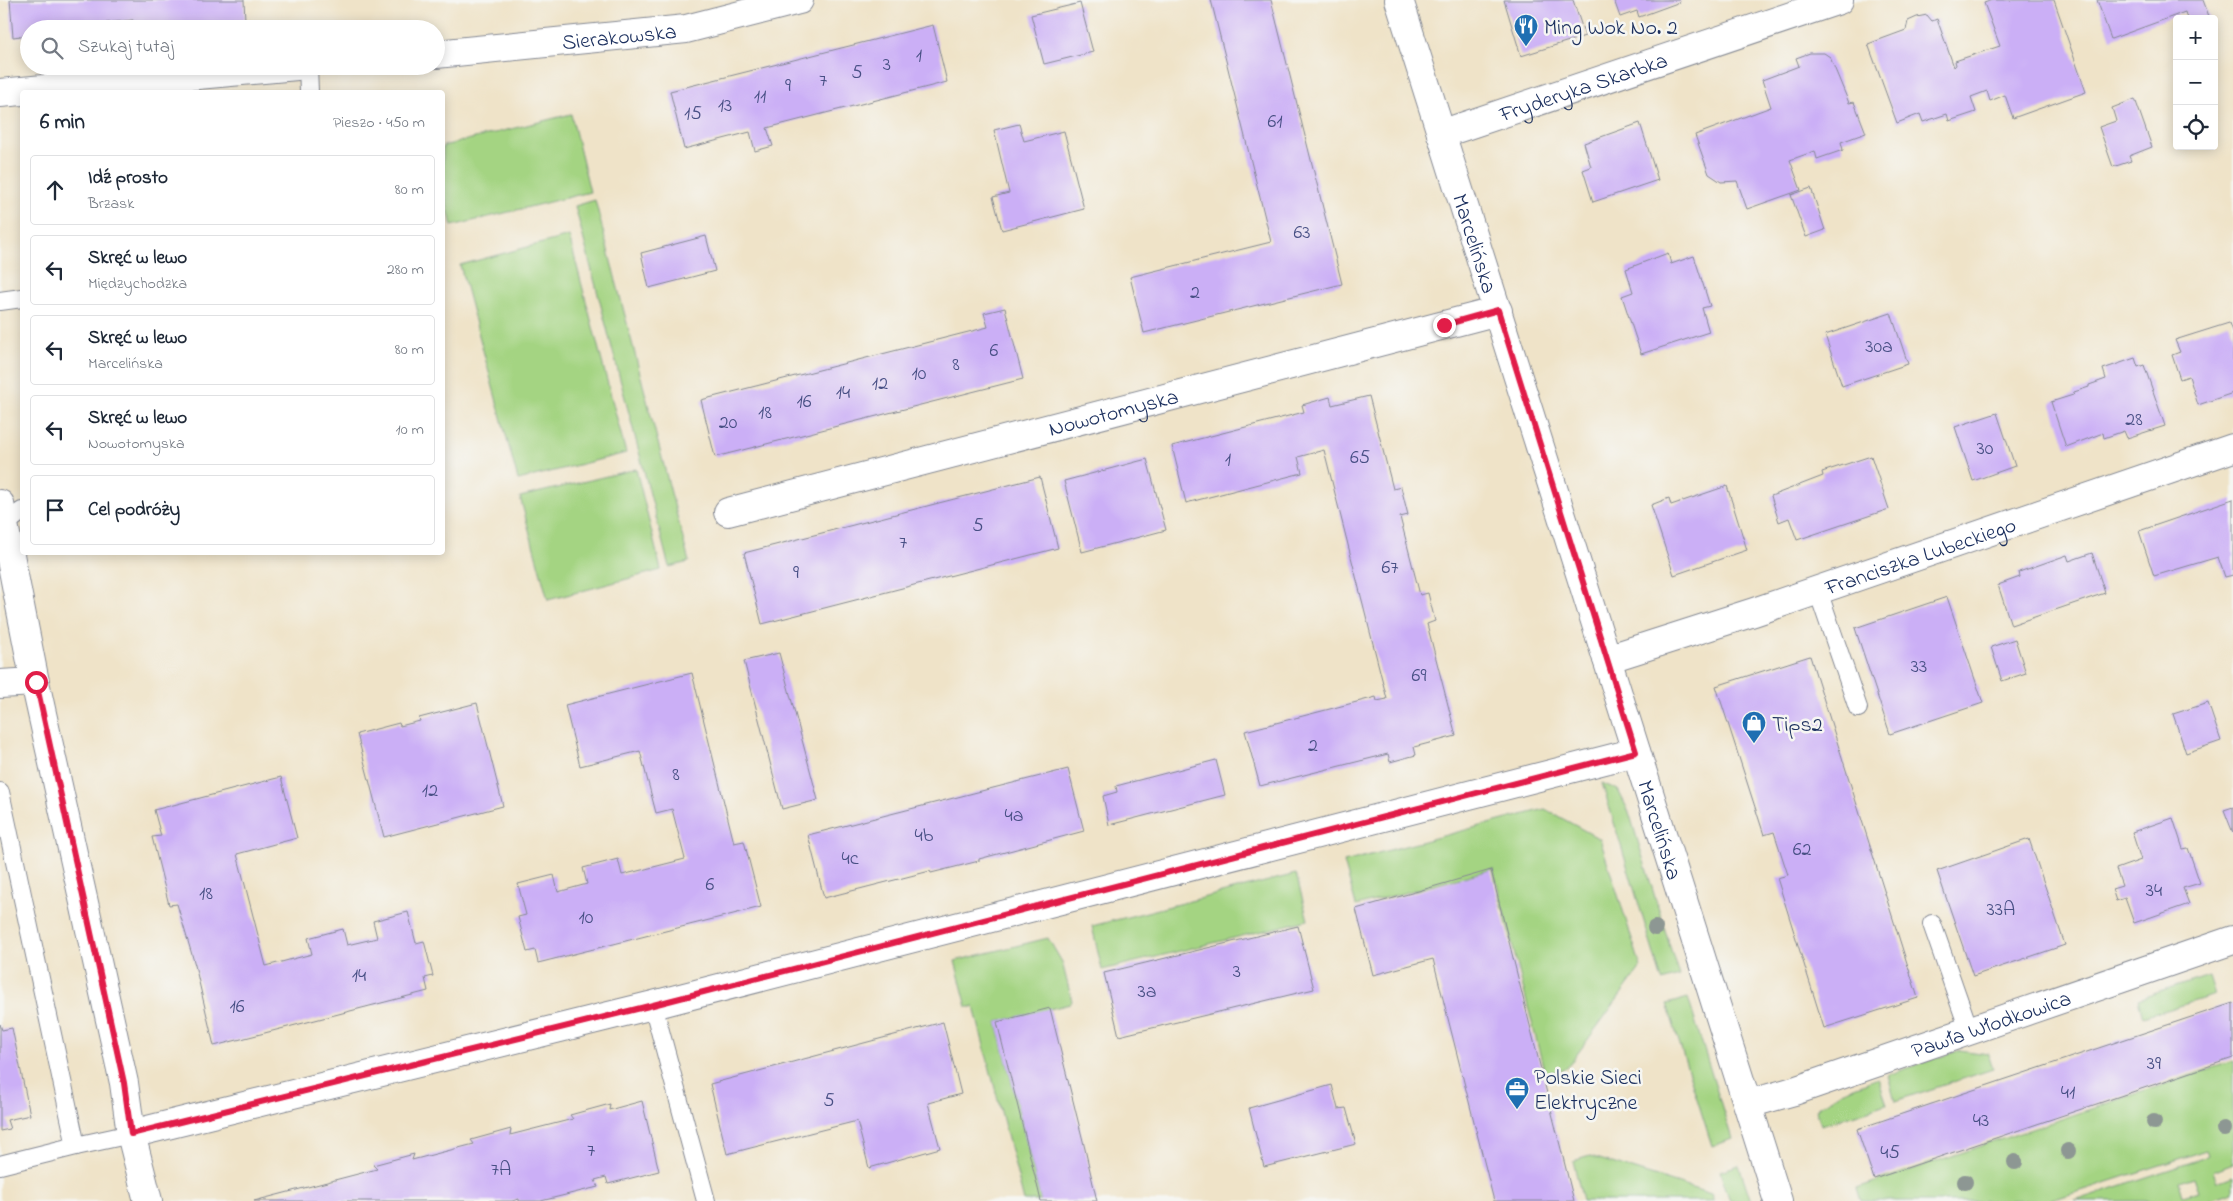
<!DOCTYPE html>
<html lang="pl">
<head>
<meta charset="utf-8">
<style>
  body { margin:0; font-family:"Indie Flower",sans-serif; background:#f6f6f7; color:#1f2937 }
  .controls { position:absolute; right:15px; top:15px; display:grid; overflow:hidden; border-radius:5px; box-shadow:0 2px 12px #0003 }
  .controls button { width:45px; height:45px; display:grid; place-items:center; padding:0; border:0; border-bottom:1px solid #e0e1e3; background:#fff; color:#1f2937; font:25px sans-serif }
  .stop { position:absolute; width:15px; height:15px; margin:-11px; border:4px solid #e11d48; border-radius:50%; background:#fff }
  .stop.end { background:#e11d48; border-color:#fff; box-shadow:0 1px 5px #0008 }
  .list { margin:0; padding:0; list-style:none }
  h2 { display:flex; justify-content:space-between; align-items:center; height:65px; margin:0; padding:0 20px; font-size:21px }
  h2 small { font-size:16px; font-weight:400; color:#747a83 }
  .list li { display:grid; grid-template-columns:32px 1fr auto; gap:15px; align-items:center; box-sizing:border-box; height:70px; margin:0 10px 10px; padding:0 10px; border:1px solid #e0e1e3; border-radius:5px }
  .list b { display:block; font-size:19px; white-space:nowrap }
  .list p { margin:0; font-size:16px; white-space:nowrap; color:#747a83 }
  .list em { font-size:16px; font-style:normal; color:#747a83 }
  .icon { flex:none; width:28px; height:28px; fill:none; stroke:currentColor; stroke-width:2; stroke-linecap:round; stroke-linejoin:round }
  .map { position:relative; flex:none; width:2233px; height:1201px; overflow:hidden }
  .search { position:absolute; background:#fff; box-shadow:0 2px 12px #0003; left:20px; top:20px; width:425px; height:55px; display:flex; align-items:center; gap:12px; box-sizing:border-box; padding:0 18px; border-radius:28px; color:#747a83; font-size:19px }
  .panel { position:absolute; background:#fff; box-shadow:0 2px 12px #0003; left:20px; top:90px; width:425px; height:465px; border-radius:5px }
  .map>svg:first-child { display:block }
  .green { fill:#a4d482; stroke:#608270; fill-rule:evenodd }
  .building { fill:#cbaff6 }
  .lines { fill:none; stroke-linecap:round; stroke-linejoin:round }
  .service-casing { stroke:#858993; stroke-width:20 }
  .minor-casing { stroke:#858993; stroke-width:30 }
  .tertiary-casing { stroke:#858993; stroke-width:30 }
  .service { stroke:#fff; stroke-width:18 }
  .minor { stroke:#fff; stroke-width:28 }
  .tertiary { stroke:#fff; stroke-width:28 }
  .tree { fill:#8d9793 }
  .route { stroke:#e11d48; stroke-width:6 }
  .labels { text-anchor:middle; stroke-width:5; stroke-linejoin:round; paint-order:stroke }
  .number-label { font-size:20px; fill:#474f84 }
  .poi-label { font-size:22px; fill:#1b2f5e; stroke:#f6f6f2; text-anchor:start }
  .street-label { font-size:22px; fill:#1b2f5e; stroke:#f6f6f2 }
</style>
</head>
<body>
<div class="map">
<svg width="2233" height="1201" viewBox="0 0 2233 1201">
  <rect width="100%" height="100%" fill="#f6f6f2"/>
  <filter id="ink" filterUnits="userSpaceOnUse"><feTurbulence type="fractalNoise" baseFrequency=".02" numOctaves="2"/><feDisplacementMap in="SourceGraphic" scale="10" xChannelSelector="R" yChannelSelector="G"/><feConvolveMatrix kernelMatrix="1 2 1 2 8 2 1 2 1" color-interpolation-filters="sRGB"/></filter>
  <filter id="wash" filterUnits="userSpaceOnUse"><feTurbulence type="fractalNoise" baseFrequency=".0096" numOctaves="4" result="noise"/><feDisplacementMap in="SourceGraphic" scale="20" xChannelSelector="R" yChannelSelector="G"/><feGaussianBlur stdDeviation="1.12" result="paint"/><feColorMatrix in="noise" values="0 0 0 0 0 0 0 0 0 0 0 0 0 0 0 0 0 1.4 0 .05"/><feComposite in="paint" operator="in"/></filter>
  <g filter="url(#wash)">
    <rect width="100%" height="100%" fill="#efe3c8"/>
    <g class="green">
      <path d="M571,114L590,192L452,226L443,187V146Z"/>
      <path d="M595,200L689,562L669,567L575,206Z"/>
      <path d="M569,236L626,453L518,480L460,265Z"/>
      <path d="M636,469L661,570L548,600L520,497Z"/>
      <path d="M1602,783L1618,790L1629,812L1679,976L1662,981Z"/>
      <path d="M1545,809L1600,839L1641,967L1567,1068L1545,1074L1493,869L1356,906L1344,862Z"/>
      <path d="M1296,874L1308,920L1102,970L1092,926Z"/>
      <path d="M1048,938L1062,962L1072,1001L1070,1004L997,1022L1041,1201H1024L974,1007H967L955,961Z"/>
      <path d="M2209,976L2215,995L2143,1017L2138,999Z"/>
      <path d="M1688,998L1732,1139L1712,1146L1667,1004Z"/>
      <path d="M1960,1050L1988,1054L1993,1069L1895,1101L1888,1075Z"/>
      <path d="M2233,1061V1163L2213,1171L2217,1182L2233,1176V1192L2206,1201H2074L2204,1158L2209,1155L2207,1150L2049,1201H1861L1857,1188ZM2194,1177L2199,1191L2183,1196L2179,1182Z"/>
      <path d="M1878,1078L1887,1104L1821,1125L1816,1109L1841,1092Z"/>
      <path d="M1590,1156L1711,1194L1714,1201H1583L1573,1161Z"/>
      <path d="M1739,1165L1751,1201H1730L1720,1171Z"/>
    </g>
    <g id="blocks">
      <g class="building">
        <path d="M10,0H244L245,20L141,29H134L133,20L106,23L107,28L94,29H29V35L13,37Z"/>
        <path d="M1211,0H1271L1342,284L1144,333L1130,277L1271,242Z"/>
        <path d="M1504,0H1573L1585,36L1521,56Z"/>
        <path d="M1614,0H1679L1680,2L1639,17L1637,11L1620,17Z"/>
        <path d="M1992,0H2054L2086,92L2013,118L2005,95L1990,101L1987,91L1971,97L1976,112L1949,121L1947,114L1923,122L1920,114L1897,123L1868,44L1906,30L1908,21L1917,17L1927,15L1932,21L1937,19L1954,67L1956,65L1955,61L2000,46L1984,3Z"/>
        <path d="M2097,0H2203L2210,19H2187L2185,12L2111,39Z"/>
        <path d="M1080,3L1093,52L1044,64L1031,15Z"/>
        <path d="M933,25L947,82L767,128L773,146L755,151L750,132L684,149L670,91Z"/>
        <path d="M1810,53H1824L1830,57L1849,103L1854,102L1866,133L1841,142L1843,150L1817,159L1815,151L1790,160L1801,190L1747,209L1737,181L1721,182L1709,174L1695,135L1771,107L1762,80L1799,66L1796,58Z"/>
        <path d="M2135,99L2152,147L2129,156L2131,161L2113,167L2099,127L2116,121L2112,108Z"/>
        <path d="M1640,123L1658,180L1593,202L1583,170L1591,167L1584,143Z"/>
        <path d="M1019,124L1024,141L1064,131L1084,209L1002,230L993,197L1009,193L994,130Z"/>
        <path d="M1811,188L1825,230L1806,237L1791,195Z"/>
        <path d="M706,236L715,271L649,288L641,253Z"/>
        <path d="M1668,253L1671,264L1694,256L1710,306L1702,308L1709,332L1641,354L1622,296L1633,292L1626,269Z"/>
        <path d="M1005,308L1023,379L715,457L701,400L988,327L984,313Z"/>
        <path d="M1891,313L1908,364L1842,386L1825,335Z"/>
        <path d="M2229,323L2233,334V393L2198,405L2189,376L2180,379L2172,355L2180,352L2175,340Z"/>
        <path d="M2135,358L2138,367L2144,365L2165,426L2127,438L2124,431L2104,438L2103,433L2066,447L2051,402L2073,395L2074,392L2089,387V385L2106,379L2103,369Z"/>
        <path d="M1369,396L1393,489L1401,487L1408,515L1400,517L1420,595L1428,593L1435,621L1427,624L1456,736L1414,747L1416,755L1390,762L1388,754L1260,786L1245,731L1376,697L1377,701L1387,699L1324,450L1298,457L1302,473L1186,503L1172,446L1304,412L1302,405L1330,397L1332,405Z"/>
        <path d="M1997,413L2015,466L1973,481L1955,427Z"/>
        <path d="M1871,456L1889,509L1797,540L1789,518L1779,522L1771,496L1823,476L1822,472Z"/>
        <path d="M1147,459L1166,530L1082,552L1064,481Z"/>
        <path d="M1040,477L1058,548L762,624L744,553Z"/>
        <path d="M1727,486L1747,550L1674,575L1651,505L1669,498L1671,505Z"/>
        <path d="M2233,499V575L2225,577L2218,557L2154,576L2139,531Z"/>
        <path d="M2092,553L2105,593L2011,625L1998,585L2020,577L2019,572L2067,555L2069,561Z"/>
        <path d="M1947,597L1983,703L1890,734L1855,628Z"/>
        <path d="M2015,639L2026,673L2002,681L1991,647Z"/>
        <path d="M779,653L818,800L782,809L744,661Z"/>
        <path d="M1810,656L1918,998L1824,1028L1777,878L1788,875L1774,832L1764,835L1716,686Z"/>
        <path d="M692,673L734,843L744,841L761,907L538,963L535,950L527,952L518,917L526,915L518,884L554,875L558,892L587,884L583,868L618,859L622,875L685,859L672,809L656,813L640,751L580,766L565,705Z"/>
        <path d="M477,703L503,806L384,837L357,734L399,723L400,726L420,721L419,718Z"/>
        <path d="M2208,703L2221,741L2186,753L2173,714Z"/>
        <path d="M1216,760L1225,795L1109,825L1103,796L1117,792L1116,786Z"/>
        <path d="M1068,769L1084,831L979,859V861L931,873L930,871L824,898L808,835Z"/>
        <path d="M281,777L297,838L237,854L266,966L312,954L308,938L343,929L347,945L377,938L373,921L408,912L416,943L424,941L433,976L425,978L428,991L214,1046L195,965L177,904L169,905L152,837L161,836L154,810Z"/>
        <path d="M2233,807V833L2224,810Z"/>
        <path d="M2173,818L2183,849L2188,848L2200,883L2183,888L2189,904L2134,923L2125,898L2116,901L2112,889L2122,886L2116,869L2141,860L2132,832Z"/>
        <path d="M2029,839L2065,945L1973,976L1937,871Z"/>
        <path d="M1491,870L1574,1201H1494L1433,959L1373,975L1356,909Z"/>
        <path d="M1298,926L1314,989L1119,1036L1104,973Z"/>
        <path d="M2233,1003V1058L1874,1179L1857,1129Z"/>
        <path d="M1050,1008L1085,1149L1097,1201H1041L997,1022Z"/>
        <path d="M943,1022L961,1094L928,1103L940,1148L869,1168L857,1121L727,1154L710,1084Z"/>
        <path d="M0,1024L2,1030L12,1028L30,1115L7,1120L10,1129L0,1131Z"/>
        <path d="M1332,1085L1338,1109L1346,1108L1356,1144L1264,1167L1249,1108Z"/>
        <path d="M642,1101L659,1171L608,1184L606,1177L595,1180L598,1187L541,1201H519V1199L512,1201H254L377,1169L373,1165L414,1154L412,1160L474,1144L471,1140L511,1129L510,1135L573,1119L570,1115L610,1104L609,1110Z"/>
      </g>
    </g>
  </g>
  <g filter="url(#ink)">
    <use href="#blocks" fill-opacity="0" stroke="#858993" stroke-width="1"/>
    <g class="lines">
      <defs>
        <g id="service">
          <path d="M308,66L309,92"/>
          <path d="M0,301L22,298"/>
          <path d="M4,525L22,511"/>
          <path d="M1818,591L1858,708"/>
          <path d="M0,792L76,1146L131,1134"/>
          <path d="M1932,924L1969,1030"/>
          <path d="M653,1005L706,1201"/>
          <path d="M0,1165L76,1146"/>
        </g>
        <g id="minor">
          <path id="s1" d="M436,54L686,29L799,0"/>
          <path d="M0,93L297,66"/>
          <path id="s2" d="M1441,134L1839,0"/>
          <path d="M0,504L35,682L124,1083L131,1134L148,1201"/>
          <path id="s3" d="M728,512L1498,311"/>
          <path id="s4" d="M1607,659L1754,612L2233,448"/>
          <path d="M0,684L35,682"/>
          <path id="s5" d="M1748,1104L1794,1091L2233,940"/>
          <path d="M131,1134L653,1005L1636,752"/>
        </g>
        <g id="tertiary">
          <path id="s6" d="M1399,0L1778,1201"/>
        </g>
      </defs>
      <use href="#service" class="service-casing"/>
      <use href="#minor" class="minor-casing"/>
      <use href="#tertiary" class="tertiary-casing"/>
      <use href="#service" class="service"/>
      <use href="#minor" class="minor"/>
      <use href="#tertiary" class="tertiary"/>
    </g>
    <g class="tree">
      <circle cx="1655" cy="928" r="8"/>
      <circle cx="2154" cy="1122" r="8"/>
      <circle cx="2224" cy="1129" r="8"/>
      <circle cx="2068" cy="1151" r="8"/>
      <circle cx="2015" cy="1162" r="8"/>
      <circle cx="1965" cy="1182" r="8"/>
    </g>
  </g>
  <g class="lines" filter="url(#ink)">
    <path class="route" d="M36,682L124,1083L131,1134L653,1005L1636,752L1498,310L1444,325"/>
  </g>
  <defs>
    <symbol id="restaurant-pin" viewBox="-11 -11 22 30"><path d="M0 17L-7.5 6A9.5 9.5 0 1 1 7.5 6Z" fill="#1f6fb2" stroke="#f6f6f2"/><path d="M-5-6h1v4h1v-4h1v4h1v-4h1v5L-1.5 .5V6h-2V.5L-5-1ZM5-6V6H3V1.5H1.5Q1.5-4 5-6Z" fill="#fff"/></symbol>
    <symbol id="shop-pin" viewBox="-11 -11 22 30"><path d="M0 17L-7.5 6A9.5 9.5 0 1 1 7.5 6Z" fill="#1f6fb2" stroke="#f6f6f2"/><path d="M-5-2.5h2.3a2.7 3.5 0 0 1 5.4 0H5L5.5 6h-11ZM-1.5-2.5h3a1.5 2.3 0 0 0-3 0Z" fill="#fff"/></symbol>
    <symbol id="office-pin" viewBox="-11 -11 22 30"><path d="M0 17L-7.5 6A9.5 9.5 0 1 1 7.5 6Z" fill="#1f6fb2" stroke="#f6f6f2"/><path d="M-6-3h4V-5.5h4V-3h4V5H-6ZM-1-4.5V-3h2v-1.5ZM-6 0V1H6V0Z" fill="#fff"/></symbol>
  </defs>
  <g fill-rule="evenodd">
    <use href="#restaurant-pin" x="1512" y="12" width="28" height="38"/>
    <use href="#shop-pin" x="1740" y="709" width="28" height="38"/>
    <use href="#office-pin" x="1503" y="1075" width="28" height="38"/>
  </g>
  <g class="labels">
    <g class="number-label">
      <text x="919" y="61">1</text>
      <text x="887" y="70">3</text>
      <text x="857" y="78">5</text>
      <text x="823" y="86">7</text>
      <text x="788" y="91">9</text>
      <text x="760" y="102">11</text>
      <text x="725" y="111">13</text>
      <text x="693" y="119">15</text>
      <text x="1275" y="127">61</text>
      <text x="1302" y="238">63</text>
      <text x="1195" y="298">2</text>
      <text x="1879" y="352">30a</text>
      <text x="994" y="356">6</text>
      <text x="956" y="370">8</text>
      <text x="919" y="379">10</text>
      <text x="880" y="389">12</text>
      <text x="843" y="398">14</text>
      <text x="804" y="407">16</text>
      <text x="765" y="418">18</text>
      <text x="2134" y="425">28</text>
      <text x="728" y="428">20</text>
      <text x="1985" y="454">30</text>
      <text x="1360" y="463">65</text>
      <text x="1228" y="465">1</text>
      <text x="978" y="531">5</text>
      <text x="903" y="548">7</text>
      <text x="1390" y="573">67</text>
      <text x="796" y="578">9</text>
      <text x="1919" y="672">33</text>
      <text x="1419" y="681">69</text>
      <text x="1313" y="751">2</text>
      <text x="676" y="780">8</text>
      <text x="430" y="796">12</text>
      <text x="1014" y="821">4a</text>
      <text x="924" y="841">4b</text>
      <text x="1802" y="855">62</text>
      <text x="850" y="864">4c</text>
      <text x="710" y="890">6</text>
      <text x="2154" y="896">34</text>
      <text x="206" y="899">18</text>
      <text x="2001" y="915">33A</text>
      <text x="586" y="923">10</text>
      <text x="1237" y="977">3</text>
      <text x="359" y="981">14</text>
      <text x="1147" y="997">3a</text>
      <text x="237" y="1012">16</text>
      <text x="2154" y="1069">39</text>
      <text x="2068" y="1098">41</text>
      <text x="829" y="1106">5</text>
      <text x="1981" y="1126">43</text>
      <text x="591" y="1156">7</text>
      <text x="1890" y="1158">45</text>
      <text x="501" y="1175">7A</text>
    </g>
    <g class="poi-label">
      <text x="1544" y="34">Ming Wok No. 2</text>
      <text x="1772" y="731">Tips2</text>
      <text x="1534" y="1084">Polskie Sieci<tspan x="1534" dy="25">Elektryczne</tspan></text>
    </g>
    <g class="street-label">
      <text dy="8" stroke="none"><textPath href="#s1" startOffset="184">Sierakowska</textPath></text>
      <text dy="8" stroke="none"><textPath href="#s2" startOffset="150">Fryderyka Skarbka</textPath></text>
      <text dy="8" stroke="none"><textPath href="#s6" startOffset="255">Marcelińska</textPath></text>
      <text dy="8" stroke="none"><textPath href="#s3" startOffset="398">Nowotomyska</textPath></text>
      <text dy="8" stroke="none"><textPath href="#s4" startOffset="330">Franciszka Lubeckiego</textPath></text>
      <text dy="8" stroke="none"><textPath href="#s6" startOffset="870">Marcelińska</textPath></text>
      <text dy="8" stroke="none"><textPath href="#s5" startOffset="256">Pawła Włodkowica</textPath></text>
    </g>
  </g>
</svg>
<div class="controls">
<button>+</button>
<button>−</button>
<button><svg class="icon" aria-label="locate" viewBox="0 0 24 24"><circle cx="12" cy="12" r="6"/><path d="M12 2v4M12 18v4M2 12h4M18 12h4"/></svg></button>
</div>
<div class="stop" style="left:36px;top:682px"></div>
<div class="stop end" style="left:1444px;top:325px"></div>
<div class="search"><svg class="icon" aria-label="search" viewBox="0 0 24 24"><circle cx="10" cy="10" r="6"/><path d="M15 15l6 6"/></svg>Szukaj tutaj</div>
<section class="panel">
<h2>6 min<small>Pieszo · 450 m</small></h2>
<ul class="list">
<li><svg class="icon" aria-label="ahead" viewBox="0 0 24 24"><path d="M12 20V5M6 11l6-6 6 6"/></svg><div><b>Idź prosto</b><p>Brzask</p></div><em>80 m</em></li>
<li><svg class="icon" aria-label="left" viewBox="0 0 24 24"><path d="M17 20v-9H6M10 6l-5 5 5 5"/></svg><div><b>Skręć w lewo</b><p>Międzychodzka</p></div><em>280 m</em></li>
<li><svg class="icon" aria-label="left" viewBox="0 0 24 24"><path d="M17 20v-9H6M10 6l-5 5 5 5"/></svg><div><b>Skręć w lewo</b><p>Marcelińska</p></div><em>80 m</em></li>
<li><svg class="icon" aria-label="left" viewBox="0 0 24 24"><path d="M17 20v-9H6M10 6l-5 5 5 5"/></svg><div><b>Skręć w lewo</b><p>Nowotomyska</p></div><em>10 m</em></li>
<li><svg class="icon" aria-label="arrive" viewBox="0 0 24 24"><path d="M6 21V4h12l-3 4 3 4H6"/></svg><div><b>Cel podróży</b></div></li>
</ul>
</section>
</div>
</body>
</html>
